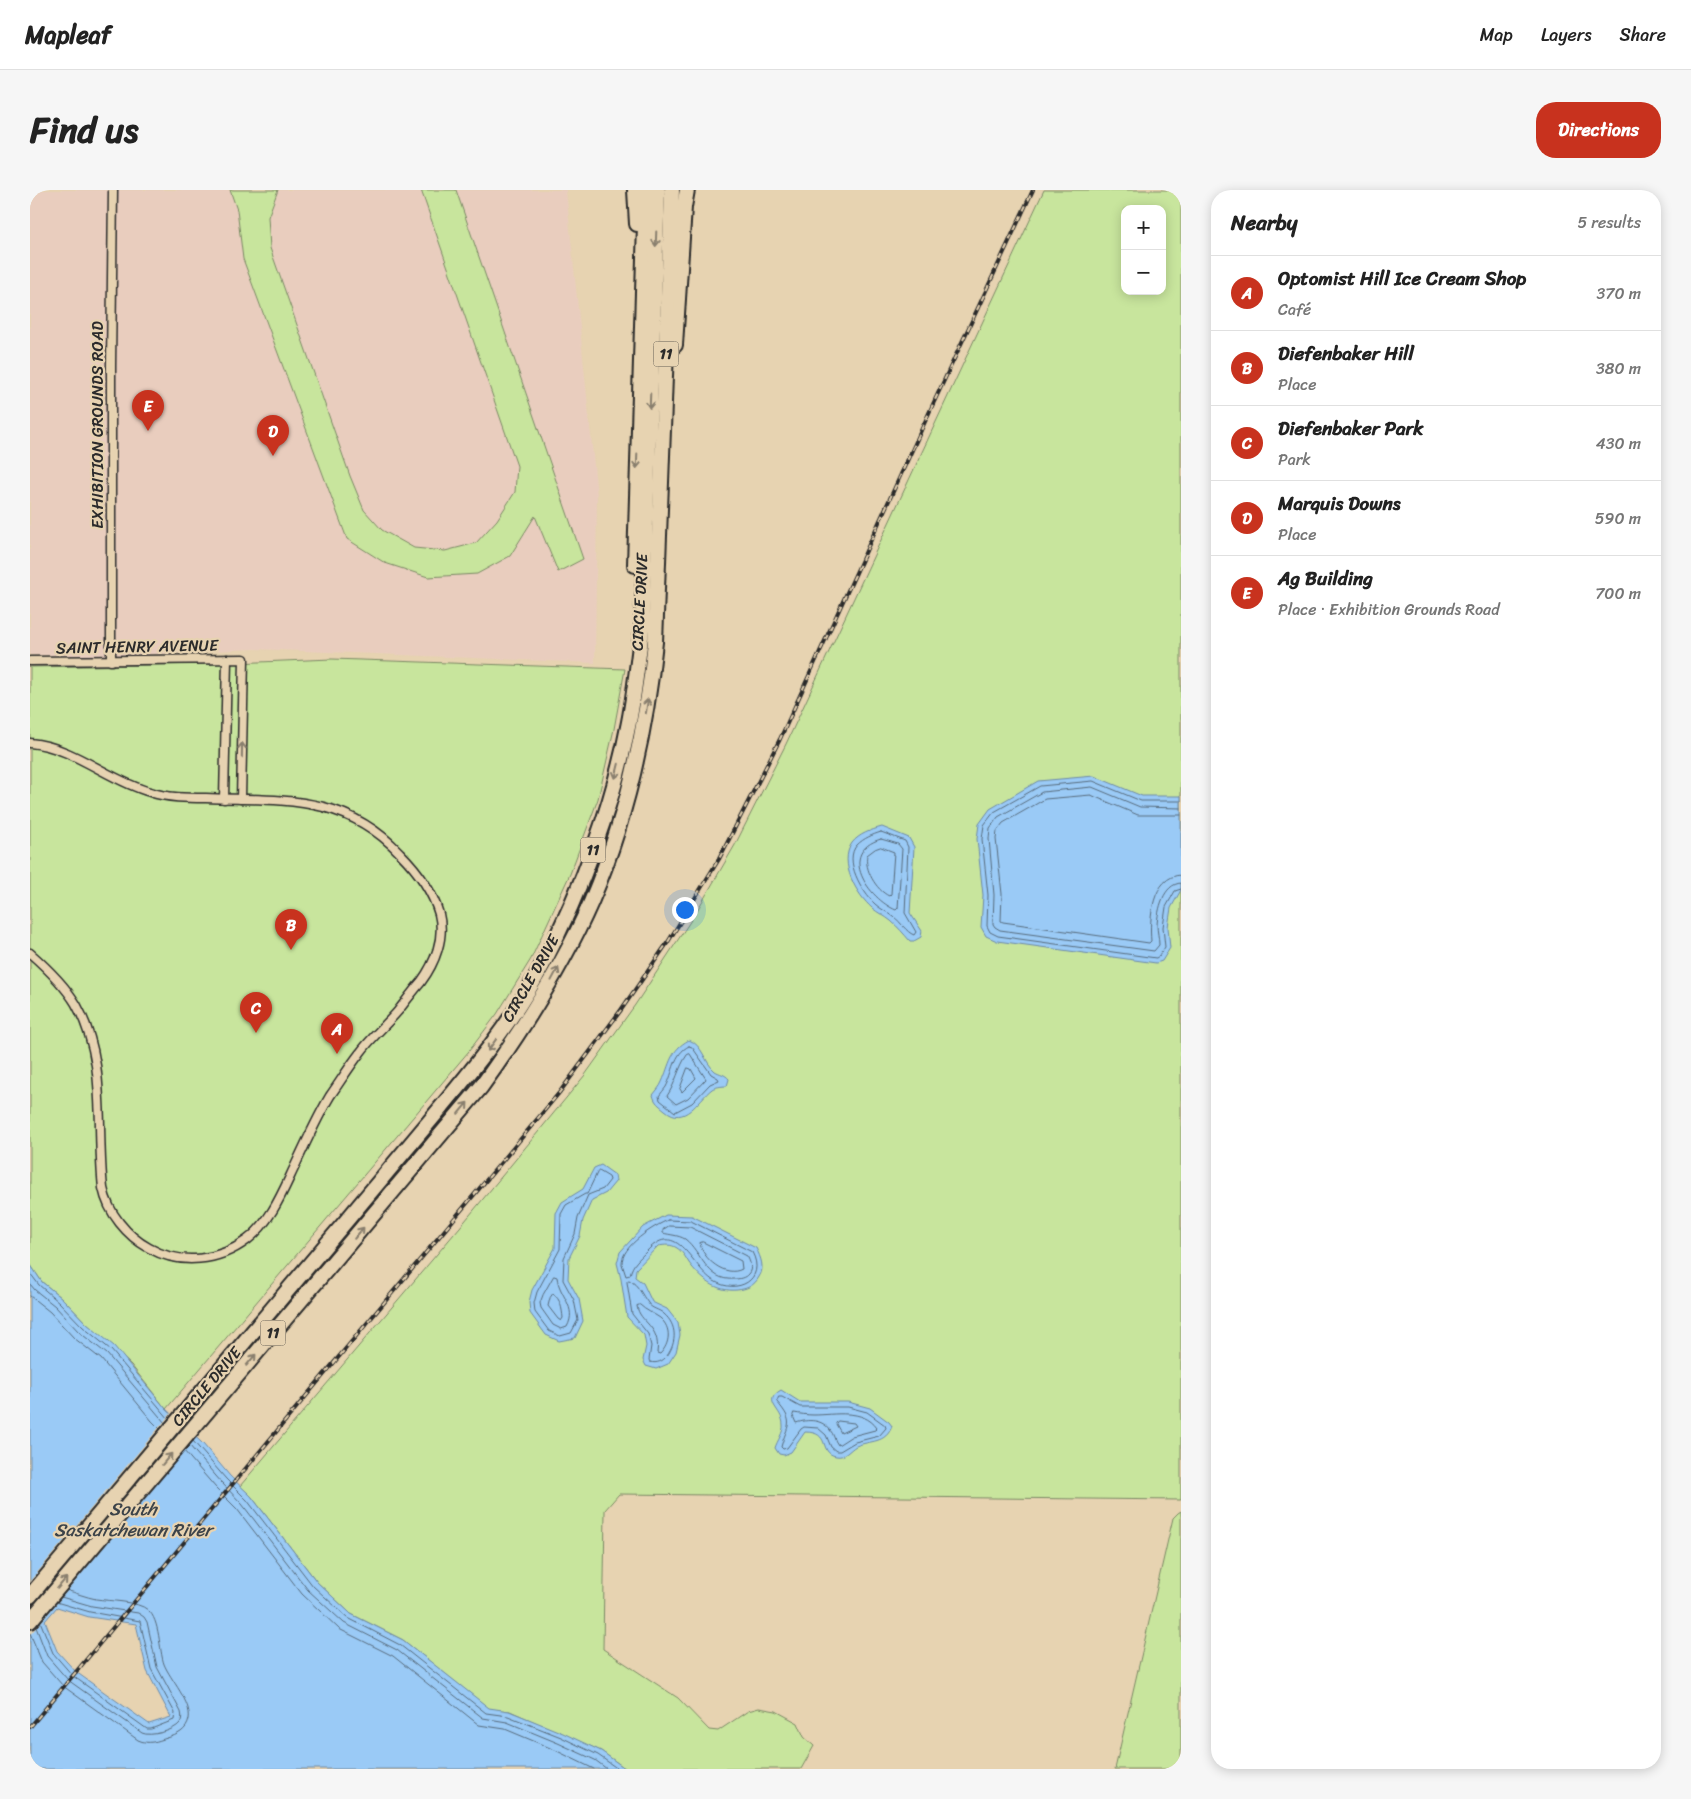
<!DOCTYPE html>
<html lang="en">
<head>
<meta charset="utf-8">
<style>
  body { margin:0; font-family:Sriracha,sans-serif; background:#f6f6f6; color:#222 }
  .controls { position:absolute; right:15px; top:15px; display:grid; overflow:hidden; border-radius:10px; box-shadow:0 2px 12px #0003 }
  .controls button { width:45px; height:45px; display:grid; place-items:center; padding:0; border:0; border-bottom:1px solid #e0e0e0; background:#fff; color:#222; font:25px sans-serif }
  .you { position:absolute; left:654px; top:719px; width:18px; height:18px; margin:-12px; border:4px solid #fff; border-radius:50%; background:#1a73e8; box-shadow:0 0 0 8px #1a73e833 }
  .badge { display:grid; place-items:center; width:32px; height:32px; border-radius:50%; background:#c8321e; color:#fff; font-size:16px; font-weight:700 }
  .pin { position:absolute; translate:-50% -41px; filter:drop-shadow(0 1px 2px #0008) }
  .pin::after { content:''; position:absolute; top:26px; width:18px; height:15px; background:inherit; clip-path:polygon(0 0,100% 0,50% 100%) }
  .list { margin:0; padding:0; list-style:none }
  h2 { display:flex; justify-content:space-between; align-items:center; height:65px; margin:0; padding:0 20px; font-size:21px }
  h2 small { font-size:16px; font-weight:400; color:#767676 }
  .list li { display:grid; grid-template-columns:32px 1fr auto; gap:15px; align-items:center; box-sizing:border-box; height:75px; padding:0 20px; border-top:1px solid #e0e0e0 }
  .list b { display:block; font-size:19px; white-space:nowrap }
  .list p { margin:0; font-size:16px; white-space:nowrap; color:#767676 }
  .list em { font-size:16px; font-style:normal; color:#767676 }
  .map { position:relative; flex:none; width:1151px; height:1579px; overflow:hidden; border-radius:20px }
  header { display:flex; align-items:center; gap:30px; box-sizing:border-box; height:70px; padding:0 25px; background:#fff; border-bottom:1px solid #e0e0e0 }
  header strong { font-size:24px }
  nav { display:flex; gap:28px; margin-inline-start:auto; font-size:18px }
  .intro { display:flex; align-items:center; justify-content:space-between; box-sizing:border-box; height:120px; padding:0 30px }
  h1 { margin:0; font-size:35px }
  .button { padding:12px 22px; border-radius:20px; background:#c8321e; color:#fff; font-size:18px; font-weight:700 }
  main { display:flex; gap:30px; padding:0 30px }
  aside { flex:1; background:#fff; border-radius:20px; box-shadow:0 2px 12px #0003 }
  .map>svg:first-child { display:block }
  .built { fill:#e9cdbe }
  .green { fill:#c8e59d; stroke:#7a8864; fill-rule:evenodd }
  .water { fill:#9acaf6; stroke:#6e8aa5; fill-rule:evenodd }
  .pier { fill:#e7d3b1 }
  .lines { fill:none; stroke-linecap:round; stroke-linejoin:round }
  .shore { stroke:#576b7c; stroke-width:1 }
  .street-casing { stroke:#2b2b2b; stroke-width:11 }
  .highway-casing { stroke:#2b2b2b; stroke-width:18 }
  .street { stroke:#e7d3b1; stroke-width:8 }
  .highway { stroke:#e7d3b1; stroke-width:14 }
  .rail-casing { stroke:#2b2b2b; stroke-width:4 }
  .rail { stroke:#e7d3b1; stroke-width:2; stroke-dasharray:5.5; stroke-linecap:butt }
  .oneway { stroke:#897f6e }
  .labels { text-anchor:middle; stroke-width:4.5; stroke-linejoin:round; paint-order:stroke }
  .shield { fill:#e7d3b1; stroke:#635d53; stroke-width:1 }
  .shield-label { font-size:15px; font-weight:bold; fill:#2b2b2b }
  .street-label { font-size:16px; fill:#2b2b2b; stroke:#e7d3b1 }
  .water-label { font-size:18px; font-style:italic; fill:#3c4349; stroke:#e7d3b1 }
</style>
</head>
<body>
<header>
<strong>Mapleaf</strong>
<nav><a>Map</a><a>Layers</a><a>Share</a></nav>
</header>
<div class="intro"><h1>Find us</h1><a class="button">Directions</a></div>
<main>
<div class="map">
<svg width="1151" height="1579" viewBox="0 0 1151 1579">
  <rect width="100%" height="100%" fill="#e7d3b1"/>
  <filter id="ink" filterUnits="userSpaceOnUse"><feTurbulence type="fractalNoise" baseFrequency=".02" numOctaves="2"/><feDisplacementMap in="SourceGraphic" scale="10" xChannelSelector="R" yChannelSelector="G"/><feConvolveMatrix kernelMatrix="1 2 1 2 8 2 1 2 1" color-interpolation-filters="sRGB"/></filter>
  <g filter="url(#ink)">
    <path class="built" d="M0,0H536L567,305L565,473L224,459L104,465H0Z"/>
    <g class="green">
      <path d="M200,0H248L238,27L240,58L320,286L334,320L352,340L384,358L415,361L446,353L467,330L485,302L487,276L391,0H426L553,369L528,382L505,326L480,366L447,384L398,387L355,373L317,349L213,69L207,20Z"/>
      <path d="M1014,0H1151V1310L589,1304L575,1320L573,1459L648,1508L679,1540L688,1541L718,1521L729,1518L746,1521L768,1533L774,1547L784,1556L771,1579H596L571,1561L480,1521L459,1519L373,1450L321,1424L287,1392L221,1306L210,1296L430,1037L555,885L605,815L665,724L705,655L756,554ZM1095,19H1132V101H1095Z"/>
      <path d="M302,469L595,479L584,539L568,609L540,684L501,769L467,824L439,861L136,1219L101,1175L57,1134L32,1108L12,1092L0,1074V477L181,474Z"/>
      <path d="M1151,1321V1579H1085L1143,1328L1148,1323Z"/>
    </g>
    <g class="water">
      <path d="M1064,586L1112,606H1151V700L1141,718L1138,737L1140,758L1132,771L1126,773L967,751L956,746L951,737L953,705L947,649L949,634L960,619L1008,591Z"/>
      <path d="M852,637L879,648L884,657L880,723L892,741L891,747L884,751H880C874,744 868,737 861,731C855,726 848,723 842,718C827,705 808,673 822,653C829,644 841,640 852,637Z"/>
      <path d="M659,850C673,855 674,872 685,881C690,884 695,884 699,889L697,896C692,896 685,897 682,899C667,911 655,937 635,920C629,915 625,913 623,905C626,901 630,897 632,892C640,874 640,860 659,850Z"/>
      <path d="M571,975L585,985L586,991L576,1003L562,1010L553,1030L550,1046L539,1068L538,1089L549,1109L553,1131L545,1148L529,1151L516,1145L500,1123L499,1112L502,1100L525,1058L526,1023L532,1012L553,999L564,978Z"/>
      <path d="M636,1025L662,1026L726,1058C731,1068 735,1078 729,1087C724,1096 717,1099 707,1100C686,1102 671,1089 659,1073C656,1068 652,1061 647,1058C641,1054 635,1055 628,1056L606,1079L605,1087L613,1093L622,1112L637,1119L648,1133L650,1145L646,1162L638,1174L626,1179L616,1176L613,1170L616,1156L614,1145L597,1127L591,1089L587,1073L590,1062L613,1037Z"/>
      <path d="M0,1074L12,1092L32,1108L57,1134L84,1156L136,1219L173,1254L200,1286L221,1306L287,1392L321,1424L373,1450L459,1518L479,1521L533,1543L571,1561L596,1579H0ZM27,1417L59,1427L106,1434L117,1481L141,1527L119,1534L46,1482L27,1461L15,1431Z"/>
      <path d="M751,1200L770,1212H818L840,1218L859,1232L862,1236C856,1254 840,1250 826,1256C819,1260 815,1268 806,1266C788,1263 802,1242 775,1242L761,1262L754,1265L749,1264L745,1258C747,1251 754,1242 753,1235C753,1219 731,1212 751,1200Z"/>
    </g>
    <path class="pier" d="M142,1222L168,1245L0,1445V1391Z"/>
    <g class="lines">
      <g class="shore">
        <path d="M1151,611H1111L1063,591L1010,596L964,622L954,635L952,649L958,705L957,736L960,742L968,746L1126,768L1129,766L1135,757L1133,737L1136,717L1145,701L1151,699"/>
        <path d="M1151,618L1110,617L1062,597L1012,602L968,627L960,638L959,649L964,705L963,734L965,737L970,740L1124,761L1129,755C1129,748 1127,741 1127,735C1128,720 1133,694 1151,693"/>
        <path d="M1151,625H1108L1061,605L1015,609L973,633L967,641L966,649L972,704L971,731L973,732L1119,753L1121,751C1119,729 1122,686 1151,685"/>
        <path d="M851,642L875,651L878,657L875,723L886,742L884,745C876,742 871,732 864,727C858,722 850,719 845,714C832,702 813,670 827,655C834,648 842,645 851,642Z"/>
        <path d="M851,649L868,654L872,659L868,718L866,720C839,709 806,662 851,649Z"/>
        <path d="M851,657L864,662L861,704L859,706C846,700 834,679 837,665L845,659Z"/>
        <path d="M659,856L662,857L681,884L688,888L689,890L680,894L662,913L645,922L630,910L629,906C631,903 634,900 636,897C644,882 643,864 659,856Z"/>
        <path d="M660,864L676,889L658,908L646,914L637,906C646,893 648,878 657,865Z"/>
        <path d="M658,878L661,879L666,888L652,902L650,899Z"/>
        <path d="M569,981L579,987L580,990L573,999L558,1005L548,1028L545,1044L534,1068L533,1090L544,1110L548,1130L541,1143L530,1146L519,1141L505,1122L504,1113L507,1102L530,1059L531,1024L536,1015L555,1004H557L567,983Z"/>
        <path d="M638,1030L661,1031L722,1062C737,1090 707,1105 684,1091C661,1077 648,1028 617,1061C609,1069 602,1074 600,1085L596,1086C595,1082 593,1078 592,1074C591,1056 624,1036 638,1030Z"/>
        <path d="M639,1036L660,1037L717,1066C720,1071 723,1079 718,1084C715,1088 709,1089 704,1089C677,1092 671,1061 655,1049C648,1045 640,1045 633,1043V1040Z"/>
        <path d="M673,1052L711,1071L712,1079C696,1088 672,1069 670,1053Z"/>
        <path d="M0,1083L9,1095L29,1112L53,1137L81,1160L139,1229"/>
        <path d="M524,1086L527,1087C529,1106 548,1117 537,1137L531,1139L523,1135L511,1118L510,1113L513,1105Z"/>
        <path d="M599,1090C609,1095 611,1104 618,1113C621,1119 629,1119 634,1124C647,1135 647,1152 637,1166C633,1171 627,1174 620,1172L619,1170L621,1156L618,1144L602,1124L597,1092Z"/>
        <path d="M0,1094L5,1100L25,1116L49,1142L77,1164L135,1233"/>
        <path d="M523,1104C531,1109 532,1119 533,1128L531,1131L528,1129L518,1116L520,1108Z"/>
        <path d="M0,1106L20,1122L44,1148L71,1169L122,1231L130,1239"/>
        <path d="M610,1115C616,1121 623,1123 630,1128C642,1138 640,1154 630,1164L627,1163C631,1135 609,1133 607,1116Z"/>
        <path d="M749,1207H752L770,1217H818L837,1222L855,1235L856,1238L849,1246L825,1252L810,1261H806L801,1257L796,1245L788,1238L774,1237L771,1239L757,1258L753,1259L751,1257C757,1234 766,1234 747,1212Z"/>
        <path d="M764,1223C770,1224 777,1225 784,1225C804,1225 833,1218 847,1238L845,1240L822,1246L808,1255C804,1250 804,1244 800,1240C792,1229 778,1229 766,1233L763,1226Z"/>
        <path d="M808,1231L824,1233L826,1236L811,1243L806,1234Z"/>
        <path d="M163,1251L196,1289L217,1310L283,1396L318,1428L370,1455L456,1523L478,1526L531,1547L568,1565L588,1579"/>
        <path d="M159,1255L192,1293L212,1314L278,1400L314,1433L367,1460L453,1528L477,1532L528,1553L565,1570L577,1579"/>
        <path d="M154,1261L186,1298L207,1319L272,1404L309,1439L363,1466L449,1535L475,1539L525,1560L564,1579"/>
        <path d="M10,1431L23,1463L43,1486L117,1539H121L144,1530L145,1523L121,1479L110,1431L60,1422L26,1412"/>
        <path d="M6,1437L17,1466L38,1490L112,1543C120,1547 144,1541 150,1533C152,1530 152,1526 151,1522L127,1477L117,1432L114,1427L108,1423L62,1416L31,1407"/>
        <path d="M0,1443L12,1472L33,1496L108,1550C119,1555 127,1551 137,1548C147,1545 157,1541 159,1529C162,1513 140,1489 134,1474C129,1460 130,1430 118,1420C108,1411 79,1411 66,1409C56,1407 46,1403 36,1400"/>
      </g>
      <defs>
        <g id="street">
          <path d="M0,471L214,469L211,609"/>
          <path d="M81,471V176L83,0"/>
          <path d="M0,553C44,557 78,590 120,602C138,608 157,608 176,608C252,611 313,603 370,663C387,680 402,700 409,724C415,748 405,773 391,792C383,801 376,811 368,821C356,835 341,848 330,863C319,877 310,892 300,906C287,928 276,952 265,976C253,1001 241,1032 217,1050C189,1071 151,1076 119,1058C97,1046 78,1023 73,998C66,936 78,871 46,814C34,794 17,778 0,763"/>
          <path d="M194,609L197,469"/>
        </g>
        <g id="highway">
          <path d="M605,0L607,34"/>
          <path d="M645,155L654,17L657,0"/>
          <path d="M605,375L616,0"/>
          <path d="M0,1406C106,1280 212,1155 317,1030C346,995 375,961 404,926C444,878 484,830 513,774C551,701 584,613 599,532C605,501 608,470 612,439L628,0"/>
          <path d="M0,1431L451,897C493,839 532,778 561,712C596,630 616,541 625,452L642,0"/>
        </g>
      </defs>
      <use href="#street" class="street-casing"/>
      <use href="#highway" class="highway-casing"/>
      <use href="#street" class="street"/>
      <use href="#highway" class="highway"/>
      <defs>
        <path id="rail" d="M0,1537L529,903L591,820L638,752L689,669L750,549L904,212L1003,0"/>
      </defs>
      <use href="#rail" class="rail-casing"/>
      <use href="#rail" class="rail"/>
    </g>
    <defs><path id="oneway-shaft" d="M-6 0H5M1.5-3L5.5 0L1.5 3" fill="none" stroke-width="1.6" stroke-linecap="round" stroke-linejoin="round" transform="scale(1.25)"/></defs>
    <g class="oneway">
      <use href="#oneway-shaft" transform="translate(626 49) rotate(92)"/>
      <use href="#oneway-shaft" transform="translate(620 211) rotate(92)"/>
      <use href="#oneway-shaft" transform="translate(607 271) rotate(92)"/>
      <use href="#oneway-shaft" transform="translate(617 516) rotate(-81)"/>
      <use href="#oneway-shaft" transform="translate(212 560) rotate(-89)"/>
      <use href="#oneway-shaft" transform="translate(587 581) rotate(104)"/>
      <use href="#oneway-shaft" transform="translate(525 784) rotate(-62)"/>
      <use href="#oneway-shaft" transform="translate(462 855) rotate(125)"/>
      <use href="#oneway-shaft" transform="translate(433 918) rotate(-50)"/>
      <use href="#oneway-shaft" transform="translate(329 1043) rotate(-50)"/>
      <use href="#oneway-shaft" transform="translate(221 1170) rotate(-50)"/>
      <use href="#oneway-shaft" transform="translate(137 1269) rotate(-50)"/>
      <use href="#oneway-shaft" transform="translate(32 1393) rotate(-50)"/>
    </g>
  </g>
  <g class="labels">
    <g class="shield">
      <rect x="623.5" y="151.5" width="25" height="25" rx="4"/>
      <rect x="550.5" y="647.5" width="25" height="25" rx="4"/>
      <rect x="230.5" y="1130.5" width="25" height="25" rx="4"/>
    </g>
    <g class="shield-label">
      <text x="636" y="169">11</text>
      <text x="563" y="665">11</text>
      <text x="243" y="1148">11</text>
    </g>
    <g class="street-label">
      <text transform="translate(67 235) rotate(-90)" y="6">EXHIBITION GROUNDS ROAD</text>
      <text transform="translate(609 412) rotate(-87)" y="6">CIRCLE DRIVE</text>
      <text transform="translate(107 456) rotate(-1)" y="6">SAINT HENRY AVENUE</text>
      <text transform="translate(500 788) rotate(-60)" y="6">CIRCLE DRIVE</text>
      <text transform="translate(176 1196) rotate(-50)" y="6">CIRCLE DRIVE</text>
    </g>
    <g class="water-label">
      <text x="103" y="1325">South<tspan x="103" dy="21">Saskatchewan River</tspan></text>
    </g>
  </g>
</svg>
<div class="controls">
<button>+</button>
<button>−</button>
</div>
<div class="you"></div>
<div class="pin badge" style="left:307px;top:864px">A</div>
<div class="pin badge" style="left:261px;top:760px">B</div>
<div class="pin badge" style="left:226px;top:843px">C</div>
<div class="pin badge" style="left:243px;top:266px">D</div>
<div class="pin badge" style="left:118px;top:241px">E</div>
</div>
<aside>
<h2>Nearby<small>5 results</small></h2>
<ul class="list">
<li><span class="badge">A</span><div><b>Optomist Hill Ice Cream Shop</b><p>Café</p></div><em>370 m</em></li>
<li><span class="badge">B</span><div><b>Diefenbaker Hill</b><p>Place</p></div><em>380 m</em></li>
<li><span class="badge">C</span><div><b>Diefenbaker Park</b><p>Park</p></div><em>430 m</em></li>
<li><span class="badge">D</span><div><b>Marquis Downs</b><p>Place</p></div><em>590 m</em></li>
<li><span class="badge">E</span><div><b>Ag Building</b><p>Place · Exhibition Grounds Road</p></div><em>700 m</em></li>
</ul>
</aside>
</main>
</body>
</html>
